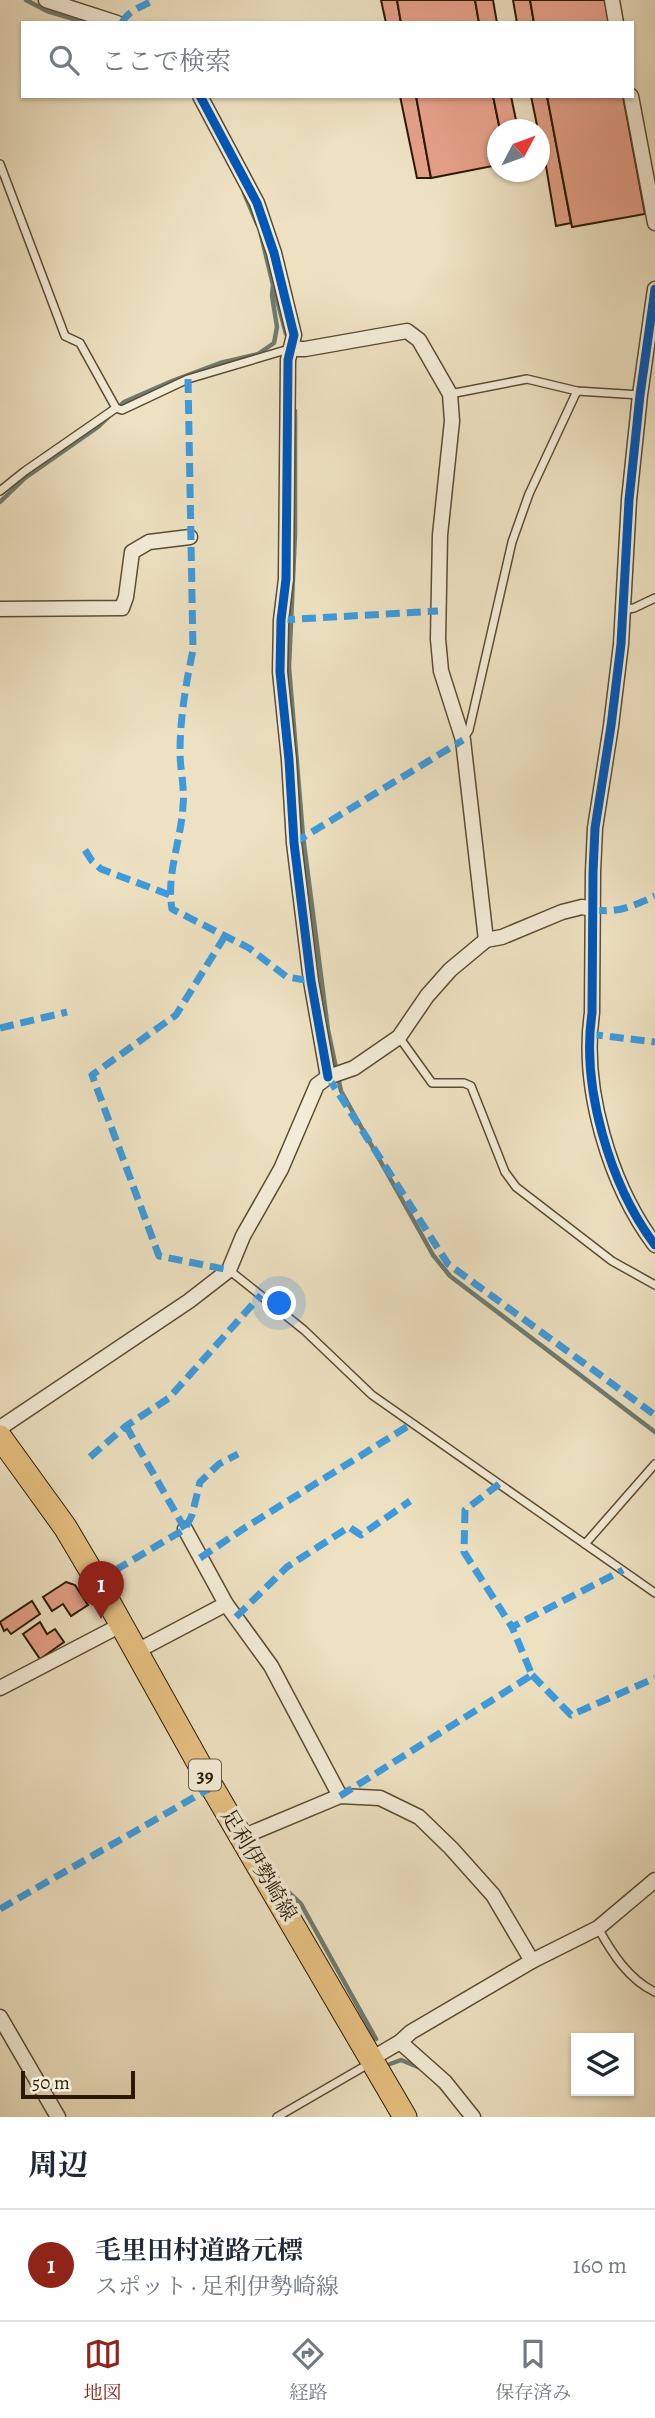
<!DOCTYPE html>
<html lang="ja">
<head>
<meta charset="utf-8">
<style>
  body { margin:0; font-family:Alegreya,"Noto Serif JP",serif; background:#f2f2f3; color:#1f2937 }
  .controls { position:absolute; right:21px; bottom:21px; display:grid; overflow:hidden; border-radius:0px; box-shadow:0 2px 5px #0004 }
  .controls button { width:63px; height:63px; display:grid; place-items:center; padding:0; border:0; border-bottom:2px solid #e0e1e3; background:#fff; color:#1f2937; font:35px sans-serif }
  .compass { position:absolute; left:487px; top:119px; width:63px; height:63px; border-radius:50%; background:#fff; box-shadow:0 2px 5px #0004; rotate:49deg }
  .scale { position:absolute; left:21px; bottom:18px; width:114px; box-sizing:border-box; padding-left:7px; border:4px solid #2b1a02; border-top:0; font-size:19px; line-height:24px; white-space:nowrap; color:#2b1a02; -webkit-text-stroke:5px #f3ecd7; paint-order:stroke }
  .you { position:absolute; left:280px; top:1304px; width:24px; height:24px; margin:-18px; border:5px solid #fff; border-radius:50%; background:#1a73e8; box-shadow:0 0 0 10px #1a73e833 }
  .badge { display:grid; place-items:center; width:46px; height:46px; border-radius:50%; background:#8f2418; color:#fff; font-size:23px; font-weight:700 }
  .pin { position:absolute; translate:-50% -58px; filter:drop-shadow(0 2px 4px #0008) }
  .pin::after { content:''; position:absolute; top:37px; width:24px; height:21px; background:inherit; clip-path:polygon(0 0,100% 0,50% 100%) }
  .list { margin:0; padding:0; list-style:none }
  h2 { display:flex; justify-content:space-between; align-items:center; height:91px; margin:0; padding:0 28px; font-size:30px }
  h2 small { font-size:23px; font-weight:400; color:#747a83 }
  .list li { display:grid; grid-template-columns:46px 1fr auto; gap:21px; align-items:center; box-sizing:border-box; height:112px; padding:0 28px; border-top:2px solid #e0e1e3 }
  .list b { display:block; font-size:26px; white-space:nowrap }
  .list p { margin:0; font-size:23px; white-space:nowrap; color:#747a83 }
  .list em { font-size:23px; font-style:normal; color:#747a83 }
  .icon { flex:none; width:38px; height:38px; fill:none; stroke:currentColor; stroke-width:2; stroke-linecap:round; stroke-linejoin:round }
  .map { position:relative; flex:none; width:655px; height:2117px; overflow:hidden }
  .search { position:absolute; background:#fff; box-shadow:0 2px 5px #0004; left:21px; right:21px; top:21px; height:77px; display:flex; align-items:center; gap:18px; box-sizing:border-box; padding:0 24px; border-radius:0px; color:#747a83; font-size:26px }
  .sheet { height:203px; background:#fff }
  nav { display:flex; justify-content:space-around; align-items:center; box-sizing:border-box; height:98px; border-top:2px solid #e0e1e3; background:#fff; font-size:19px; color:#747a83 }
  nav a { display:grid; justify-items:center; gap:4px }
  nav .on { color:#8f2418 }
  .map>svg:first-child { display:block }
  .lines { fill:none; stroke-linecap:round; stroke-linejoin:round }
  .stream { stroke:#6e7b6f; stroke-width:4.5 }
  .building { fill:#e5a089; stroke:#2b1a02; stroke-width:2 }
  .lane-casing { stroke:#5c4c32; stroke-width:10 }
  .street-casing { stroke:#5c4c32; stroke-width:17 }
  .primary-casing { stroke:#2b1a02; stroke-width:25 }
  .lane { stroke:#f3ecd7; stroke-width:7 }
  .street { stroke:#f3ecd7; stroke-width:14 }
  .primary { stroke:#e6c080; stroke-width:23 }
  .quiet { stroke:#3d9bdd; stroke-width:7; stroke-dasharray:14 7; stroke-linecap:butt }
  .cycleway-casing { stroke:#f3ecd7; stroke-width:13 }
  .cycleway { stroke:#0057b8; stroke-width:9 }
  .labels { text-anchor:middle; stroke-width:7; stroke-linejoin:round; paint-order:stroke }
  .shield { fill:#f3ecd7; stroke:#675942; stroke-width:2 }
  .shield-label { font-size:19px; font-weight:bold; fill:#2b1a02 }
  .street-label { font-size:21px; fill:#2b1a02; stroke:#f3ecd7 }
</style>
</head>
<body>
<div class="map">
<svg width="655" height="2117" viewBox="0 0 655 2117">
  <rect width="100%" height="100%" fill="#ede1c1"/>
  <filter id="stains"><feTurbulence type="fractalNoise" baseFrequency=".00286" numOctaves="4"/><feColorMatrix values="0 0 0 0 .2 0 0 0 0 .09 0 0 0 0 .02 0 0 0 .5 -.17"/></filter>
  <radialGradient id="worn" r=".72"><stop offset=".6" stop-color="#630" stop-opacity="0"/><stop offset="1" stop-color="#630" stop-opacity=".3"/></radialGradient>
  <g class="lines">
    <g class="stream">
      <path d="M26,0L47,11L87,23"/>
      <path d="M244,193L257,224"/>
      <path d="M274,289L286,334"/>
      <path d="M295,411V534L289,667L303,836L328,1030L341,1091L433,1255L450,1276L655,1432"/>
      <path d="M0,502L25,478L98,427L124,402L172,381L220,363L258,354L274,343L277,327L272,296L273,285L261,235"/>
      <path d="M282,1886L301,1904L376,2039"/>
      <path d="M390,2064L401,2060L418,2067"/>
    </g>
  </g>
  <g class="building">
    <path d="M381,0H397L401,23H386Z"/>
    <path d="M397,0H475L479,23H401Z"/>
    <path d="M475,0H493L497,23H479Z"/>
    <path d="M513,0H530L534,23H517Z"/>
    <path d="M530,0H605L609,23H534Z"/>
    <path d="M400,96H416L431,178H417Z"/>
    <path d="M416,96H493L500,130H498V165L431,178Z"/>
    <path d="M493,96H511L518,130H500Z"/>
    <path d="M531,96H547L571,223L556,226L540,130H538Z"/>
    <path d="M547,96H623L645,214L572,227Z"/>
    <path d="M66,1582L75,1585L88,1605L71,1616L63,1604L52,1611L43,1597Z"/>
    <path d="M32,1601L40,1614L11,1634L7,1629L4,1631L0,1622Z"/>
    <path d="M40,1622L47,1634L55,1629L64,1642L40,1659L23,1634Z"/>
  </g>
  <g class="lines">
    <defs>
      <g id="lane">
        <path d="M0,164L65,336L80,343L116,408"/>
        <path d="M450,394L527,379L577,391L640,395"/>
        <path d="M0,491L25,471L116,408L122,410L188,379L289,349"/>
        <path d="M623,610L634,608L655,598"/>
        <path d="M463,740L469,730L512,542L529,494L577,391"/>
        <path d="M399,1037L432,1083H464L471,1086L505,1172L516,1187L612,1261L655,1285"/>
        <path d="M229,1270L304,1330L372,1395L655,1593"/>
        <path d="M585,1544L655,1464"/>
        <path d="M598,1928C612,1953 628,1979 655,1992"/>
        <path d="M277,2117L365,2066L369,2061"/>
      </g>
      <g id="street">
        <path d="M46,0L117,23"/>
        <path d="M612,0L616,23"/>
        <path d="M200,96L257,203L274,253L294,335L288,360L286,579L281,620L280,672L289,760L294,843L311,981L328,1077"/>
        <path d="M631,96L655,223"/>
        <path d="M655,289L640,395L629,500L621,644L611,726L595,828L593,872L592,1013C581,1088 610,1185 655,1245"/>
        <path d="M292,349H305L407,331L419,340L450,394L452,421L440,535L438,639L441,671L463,740L486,940"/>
        <path d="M0,609L122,608L126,597L132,552L149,542L190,537"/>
        <path d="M0,1428L189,1301L229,1270L243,1236L281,1169L317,1085L328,1077L354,1068L399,1037L427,996L450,970L486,940L502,937L562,912L582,907L593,909"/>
        <path d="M185,1529L226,1604L271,1666L340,1796"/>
        <path d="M137,1651L226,1604"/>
        <path d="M0,1688L121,1625"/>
        <path d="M242,1837L340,1796L380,1798L419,1817L451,1848L493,1895L532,1961"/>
        <path d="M0,2017L58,2117"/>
        <path d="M400,2042L445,2082L473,2117"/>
        <path d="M371,2059L400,2042L411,2032L532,1961L598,1928L655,1880"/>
      </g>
      <path id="primary" d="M0,1437L65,1527L97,1581L212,1787L405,2117"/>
    </defs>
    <use href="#lane" class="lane-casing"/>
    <use href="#street" class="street-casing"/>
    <use href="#primary" class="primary-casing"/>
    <use href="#lane" class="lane"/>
    <use href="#street" class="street"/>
    <use href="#primary" class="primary"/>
    <g class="quiet">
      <path d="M122,23C127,11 143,6 154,0"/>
      <path d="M188,379L193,650C186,683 180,718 180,752C180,770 185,788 183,806C181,841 166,874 172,909L249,948L287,977L311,981"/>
      <path d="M281,620L438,611"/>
      <path d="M294,843L463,740"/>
      <path d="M85,850L92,861L101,869L170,895"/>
      <path d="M593,909C614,915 636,905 655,896"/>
      <path d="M225,936L176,1015L92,1075L159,1256L229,1270"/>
      <path d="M0,1028L67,1012"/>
      <path d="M589,1034L655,1042"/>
      <path d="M328,1077L448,1264L655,1415"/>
      <path d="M126,1426L185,1529"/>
      <path d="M90,1457L126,1426L169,1398L261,1295"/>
      <path d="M499,1484L465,1510L464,1552L512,1627"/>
      <path d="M200,1558L246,1527L413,1423"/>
      <path d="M97,1581L185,1529L192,1515L200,1482L219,1464L238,1454"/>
      <path d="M236,1617L287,1567L349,1527L361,1535L410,1501"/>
      <path d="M532,1675L571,1715L655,1678"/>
      <path d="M340,1796L532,1675L512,1627L623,1570"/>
      <path d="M0,1909L212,1787"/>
    </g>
    <defs>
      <g id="cycleway">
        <path d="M200,96L257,203L274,253L294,335L288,360L286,579L281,620L280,672L289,760L294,843L311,981L328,1077"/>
        <path d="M655,289L640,395L629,500L621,644L611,726L595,828L593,872L592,1013C581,1088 610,1185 655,1245"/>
      </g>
    </defs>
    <use href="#cycleway" class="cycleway-casing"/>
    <use href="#cycleway" class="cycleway"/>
  </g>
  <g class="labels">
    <rect class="shield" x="189" y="1759.5" width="32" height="31" rx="5"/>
    <g class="shield-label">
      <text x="205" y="1782">39</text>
    </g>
    <g class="street-label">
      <text transform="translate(259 1865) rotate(59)" y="7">足利伊勢崎線</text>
    </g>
  </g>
  <rect width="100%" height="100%" filter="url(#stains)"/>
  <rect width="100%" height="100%" fill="url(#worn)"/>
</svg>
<div class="controls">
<button><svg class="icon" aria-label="layers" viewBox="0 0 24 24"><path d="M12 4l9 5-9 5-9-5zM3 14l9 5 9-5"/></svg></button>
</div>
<svg class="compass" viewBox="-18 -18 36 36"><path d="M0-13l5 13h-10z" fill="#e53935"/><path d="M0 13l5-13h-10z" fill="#747a83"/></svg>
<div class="scale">50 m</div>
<div class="you"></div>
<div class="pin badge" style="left:101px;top:1619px">1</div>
<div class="search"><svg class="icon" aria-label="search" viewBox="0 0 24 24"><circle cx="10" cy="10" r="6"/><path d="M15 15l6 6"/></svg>ここで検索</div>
</div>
<section class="sheet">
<h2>周辺<small></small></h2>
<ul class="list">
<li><span class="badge">1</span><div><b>毛里田村道路元標</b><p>スポット · 足利伊勢崎線</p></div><em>160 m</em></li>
</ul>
</section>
<nav>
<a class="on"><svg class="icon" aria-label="map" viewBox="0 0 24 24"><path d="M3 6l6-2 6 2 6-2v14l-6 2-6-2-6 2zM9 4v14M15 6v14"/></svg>地図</a>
<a><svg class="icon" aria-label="directions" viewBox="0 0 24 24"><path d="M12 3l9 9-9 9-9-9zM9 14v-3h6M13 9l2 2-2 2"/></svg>経路</a>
<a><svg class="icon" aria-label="saved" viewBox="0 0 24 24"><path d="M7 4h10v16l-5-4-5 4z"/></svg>保存済み</a>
</nav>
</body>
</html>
